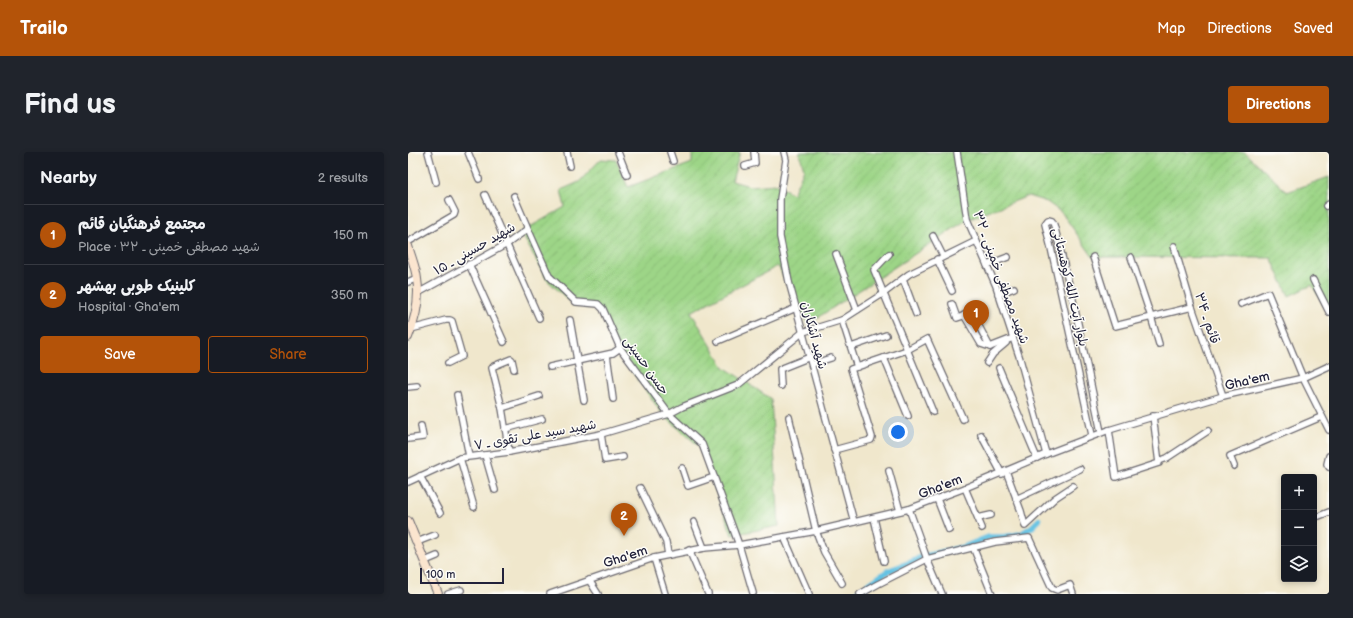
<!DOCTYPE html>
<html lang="en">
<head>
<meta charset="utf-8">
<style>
  body { margin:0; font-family:"Balsamiq Sans","Playpen Sans Arabic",sans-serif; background:#20242c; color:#f1f3f6 }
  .controls { position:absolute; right:12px; bottom:12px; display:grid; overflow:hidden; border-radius:4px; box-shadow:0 2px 6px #0003 }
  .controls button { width:36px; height:36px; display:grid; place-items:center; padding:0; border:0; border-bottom:1px solid #363941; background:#171b24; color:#f1f3f6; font:20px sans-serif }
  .scale { position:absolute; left:12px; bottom:10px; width:84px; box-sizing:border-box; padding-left:4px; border:2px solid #22223b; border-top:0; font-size:11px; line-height:14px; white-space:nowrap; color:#22223b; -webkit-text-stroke:3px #fdfcf7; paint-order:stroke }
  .you { position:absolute; left:490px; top:280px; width:14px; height:14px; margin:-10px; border:3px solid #fff; border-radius:50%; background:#1a73e8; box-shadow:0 0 0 6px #1a73e833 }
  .badge { display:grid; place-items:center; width:26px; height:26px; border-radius:50%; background:#b45309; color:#fff; font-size:13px; font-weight:700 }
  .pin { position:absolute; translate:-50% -33px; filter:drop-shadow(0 1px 2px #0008) }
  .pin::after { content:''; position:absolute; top:21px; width:14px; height:12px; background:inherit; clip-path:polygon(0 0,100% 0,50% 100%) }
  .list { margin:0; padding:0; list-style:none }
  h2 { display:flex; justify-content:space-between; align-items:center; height:52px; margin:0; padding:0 16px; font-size:17px }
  h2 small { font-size:13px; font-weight:400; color:#9ea1a6 }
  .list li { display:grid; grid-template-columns:26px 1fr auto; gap:12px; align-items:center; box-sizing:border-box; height:60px; padding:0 16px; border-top:1px solid #363941 }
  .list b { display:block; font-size:15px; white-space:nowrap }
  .list p { margin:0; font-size:13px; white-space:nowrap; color:#9ea1a6 }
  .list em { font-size:13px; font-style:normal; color:#9ea1a6 }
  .actions { display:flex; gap:8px; padding:12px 16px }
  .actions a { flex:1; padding:9px 0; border:1px solid #b45309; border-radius:4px; text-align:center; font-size:14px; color:#b45309 }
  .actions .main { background:#b45309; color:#fff }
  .icon { flex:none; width:22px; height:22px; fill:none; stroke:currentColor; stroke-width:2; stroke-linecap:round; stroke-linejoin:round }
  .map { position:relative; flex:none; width:921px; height:442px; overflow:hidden; border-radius:4px }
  header { display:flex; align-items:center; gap:24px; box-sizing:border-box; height:56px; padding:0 20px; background:#b45309; color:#fff }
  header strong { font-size:19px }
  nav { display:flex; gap:22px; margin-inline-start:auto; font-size:14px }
  .intro { display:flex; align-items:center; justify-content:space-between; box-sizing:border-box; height:96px; padding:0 24px }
  h1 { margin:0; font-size:28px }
  .button { padding:10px 18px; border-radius:4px; background:#b45309; color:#fff; font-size:14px; font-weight:700 }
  main { display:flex; gap:24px; padding:0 24px }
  aside { flex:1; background:#171b24; border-radius:4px; box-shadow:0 2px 6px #0003 }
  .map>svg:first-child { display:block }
  .garden { fill:url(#garden-furrows); stroke:#607c61 }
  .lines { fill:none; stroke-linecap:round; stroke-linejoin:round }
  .canal { stroke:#65c2e3; stroke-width:6 }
  .street-casing { stroke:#6a676e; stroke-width:8 }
  .secondary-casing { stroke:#6a676e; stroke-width:10 }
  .street { stroke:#fff; stroke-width:5.5 }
  .secondary { stroke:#fbe5cf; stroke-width:8 }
  .labels { text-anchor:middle; stroke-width:3; stroke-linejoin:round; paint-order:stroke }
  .street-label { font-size:13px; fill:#22223b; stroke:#fdfcf7 }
</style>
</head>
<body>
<header>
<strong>Trailo</strong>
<nav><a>Map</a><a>Directions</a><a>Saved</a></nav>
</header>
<div class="intro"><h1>Find us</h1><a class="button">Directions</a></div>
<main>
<aside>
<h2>Nearby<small>2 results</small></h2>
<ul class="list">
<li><span class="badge">1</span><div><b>مجتمع فرهنگیان قائم</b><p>Place · شهید مصطفی خمینی ـ ۳۲</p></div><em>150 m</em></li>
<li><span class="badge">2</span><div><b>کلینیک طوبی بهشهر</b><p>Hospital · Gha'em</p></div><em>350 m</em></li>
</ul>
<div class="actions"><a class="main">Save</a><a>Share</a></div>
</aside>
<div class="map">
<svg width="921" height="442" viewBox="0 0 921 442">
  <defs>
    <pattern id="garden-furrows" width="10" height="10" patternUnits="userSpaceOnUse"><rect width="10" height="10" fill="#9dd587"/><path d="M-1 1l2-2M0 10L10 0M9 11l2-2" fill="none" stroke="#87b775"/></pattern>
  </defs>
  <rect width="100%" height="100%" fill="#fdfcf7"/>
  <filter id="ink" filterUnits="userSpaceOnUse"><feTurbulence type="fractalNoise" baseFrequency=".025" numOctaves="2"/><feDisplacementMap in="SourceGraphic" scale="8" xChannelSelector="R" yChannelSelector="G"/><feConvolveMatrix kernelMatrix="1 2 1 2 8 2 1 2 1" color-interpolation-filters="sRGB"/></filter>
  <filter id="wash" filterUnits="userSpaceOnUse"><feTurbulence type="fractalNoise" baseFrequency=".012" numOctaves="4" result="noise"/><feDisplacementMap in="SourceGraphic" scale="16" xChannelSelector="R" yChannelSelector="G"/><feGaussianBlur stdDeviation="0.9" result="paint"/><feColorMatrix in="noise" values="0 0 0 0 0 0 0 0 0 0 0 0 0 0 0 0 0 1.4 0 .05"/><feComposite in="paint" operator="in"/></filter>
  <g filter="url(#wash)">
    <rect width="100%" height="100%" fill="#f0e7cc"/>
    <path class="garden" d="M284,0H332L324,29L342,34L368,32L385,42L396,17L391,0H837L879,40L921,25V162L904,133L881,144L863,106L685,105L654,61L639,50L620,44L557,69L400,172L370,114L283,160L316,215L363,247L371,374L324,383L292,295L255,263L207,195L189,156L166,153L139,128L113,80L157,55L153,38L171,30L193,7L208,8L220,35L284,11Z"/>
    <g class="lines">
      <path class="canal" d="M447,442L480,419L506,409L513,405L556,395L581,385H597L613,382L624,375L631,368"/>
    </g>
  </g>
  <g filter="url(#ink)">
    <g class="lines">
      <defs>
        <g id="street">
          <path d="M20,0L28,30"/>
          <path d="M60,0L71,27"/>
          <path d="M159,0L162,14"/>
          <path d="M210,0L219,23"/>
          <path d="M262,0L265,9"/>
          <path d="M376,0L378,8L372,47V85L381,130L446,370"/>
          <path d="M549,0L559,67L588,134L612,207L638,302"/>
          <path d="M337,14L347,11L346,0"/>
          <path d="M77,43L131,166"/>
          <path d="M106,44L121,79"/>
          <path d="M918,54L921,52"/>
          <path d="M525,84L535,104"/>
          <path d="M0,90L46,63L47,60L41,48"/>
          <path d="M766,94L784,155L815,244"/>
          <path d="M428,102L449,158"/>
          <path d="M481,102L466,118L525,260"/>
          <path d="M685,105L707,174L784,155"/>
          <path d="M723,105L743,165L751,192"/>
          <path d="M529,107L544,139"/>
          <path d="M61,112L96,190"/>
          <path d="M579,113L600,105"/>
          <path d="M495,127L508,162"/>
          <path d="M905,128L921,160"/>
          <path d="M0,130L9,126"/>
          <path d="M10,141L99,92L118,78L121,79L141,124L168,150L190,152L195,157L212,196L261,262L294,292L331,393L345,441"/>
          <path d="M590,142L606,136"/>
          <path d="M544,152L549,166L564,161L582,195L605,186"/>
          <path d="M833,152L860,141L895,226L921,278"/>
          <path d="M556,163L573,192L582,195"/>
          <path d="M162,168L176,248"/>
          <path d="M434,168L449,215"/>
          <path d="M3,177L38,168H42L44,169L54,204L40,211"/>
          <path d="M310,189L388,156"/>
          <path d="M443,195L478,183"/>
          <path d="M199,203L205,247"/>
          <path d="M476,206L500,264"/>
          <path d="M579,211L585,202L598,191"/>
          <path d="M404,212L423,206"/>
          <path d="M142,215L205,201L212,196"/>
          <path d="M591,216L629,306"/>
          <path d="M373,234L372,217L402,205"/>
          <path d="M0,235L9,234"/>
          <path d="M49,243L61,304"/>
          <path d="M94,256L131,244"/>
          <path d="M381,265L408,379L416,400L434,431"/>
          <path d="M97,277L134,267"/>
          <path d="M701,278L708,325L751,311L745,264"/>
          <path d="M193,282L197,308L215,305"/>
          <path d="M573,283L594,322"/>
          <path d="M684,283L643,96L637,72L640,68L644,69L646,73L665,148L693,280"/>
          <path d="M0,287L15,285L13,274"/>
          <path d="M426,298L463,288L464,285L443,217L499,198L519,187L555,267"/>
          <path d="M101,300L94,256L84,216L86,214L103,207L104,208L106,217"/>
          <path d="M77,303L87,338"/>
          <path d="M921,304L919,312L921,315"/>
          <path d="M52,306L66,355"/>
          <path d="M751,309L759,306L800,279"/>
          <path d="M826,314L822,304L913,265"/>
          <path d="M274,316L280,334L306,325"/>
          <path d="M481,319L492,359"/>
          <path d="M598,319L613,359L617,374L647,346L665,334"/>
          <path d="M12,324L32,361"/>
          <path d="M0,330L52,306L101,300L193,282L261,262L274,255L330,233L395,180L434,168L476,141L501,122L568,89"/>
          <path d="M232,336L258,390L260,403"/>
          <path d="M557,336L574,376"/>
          <path d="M529,347L541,378"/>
          <path d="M608,347L672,317"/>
          <path d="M501,357L519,407L534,442"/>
          <path d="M911,364L921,360"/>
          <path d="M466,366L476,409"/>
          <path d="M570,366L583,363"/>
          <path d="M286,370L296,396"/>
          <path d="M376,385L401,442"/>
          <path d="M9,390L27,383"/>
          <path d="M565,395L584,442"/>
          <path d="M281,398L300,442"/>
          <path d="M246,406L257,442"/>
          <path d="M17,409L29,404"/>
          <path d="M181,428L190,442"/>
          <path d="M40,442L53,438"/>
          <path d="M142,442L246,406L296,396L331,393L408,379L501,357L557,336L638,302L701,278L815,244L895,226L921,214"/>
          <path d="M452,442L470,432L519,407L587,390L621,386L644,436L649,438L662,433L665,442"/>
        </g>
        <g id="secondary">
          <path d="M0,94C3,105 8,116 9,127C12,146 7,168 0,185"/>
          <path d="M0,369L30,442"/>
        </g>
      </defs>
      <use href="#street" class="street-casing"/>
      <use href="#secondary" class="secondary-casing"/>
      <use href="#street" class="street"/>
      <use href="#secondary" class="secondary"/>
    </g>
  </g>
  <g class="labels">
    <g class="street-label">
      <text transform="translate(66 96) rotate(-30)" y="5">شهید حسینی ـ ۱۵</text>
      <text transform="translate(594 125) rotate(70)" y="5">شهید مصطفی خمینی ـ ۳۲</text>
      <text transform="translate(663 135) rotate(77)" y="5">بلوار آیت الله کوهستانی</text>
      <text transform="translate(800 166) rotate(72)" y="5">قائم ـ ۳۴</text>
      <text transform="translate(407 183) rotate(75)" y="5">شهید آشکاران</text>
      <text transform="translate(239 213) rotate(55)" y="5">حسن حسینی</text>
      <text transform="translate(839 228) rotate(-13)" y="5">Gha'em</text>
      <text transform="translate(127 282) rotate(-10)" y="5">شهید سید علی تقوی ـ ۷</text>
      <text transform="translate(532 334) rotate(-21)" y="5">Gha'em</text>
      <text transform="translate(217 404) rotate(-18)" y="5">Gha'em</text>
    </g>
  </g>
</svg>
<div class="controls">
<button>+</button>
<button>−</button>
<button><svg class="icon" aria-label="layers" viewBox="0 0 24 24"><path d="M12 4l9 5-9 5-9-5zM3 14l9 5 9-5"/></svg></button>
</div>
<div class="scale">100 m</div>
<div class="you"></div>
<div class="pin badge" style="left:568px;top:181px">1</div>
<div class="pin badge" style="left:216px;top:384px">2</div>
</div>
</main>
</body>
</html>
